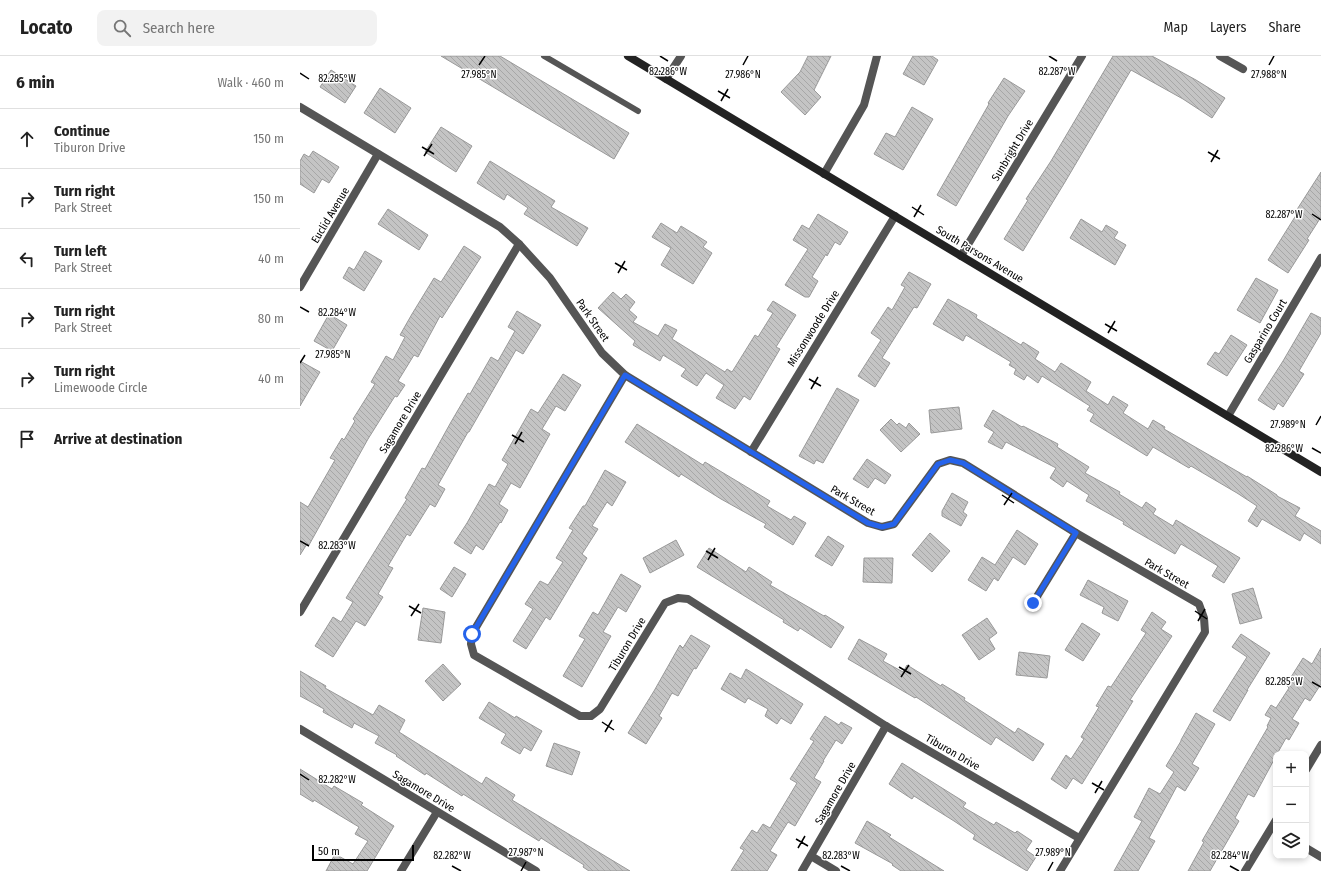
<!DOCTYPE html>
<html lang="en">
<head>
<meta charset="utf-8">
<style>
  body { margin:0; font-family:"Fira Sans Condensed",sans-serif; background:#f2f2f2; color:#222 }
  .controls { position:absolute; right:12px; bottom:12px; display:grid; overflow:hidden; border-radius:8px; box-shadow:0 2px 6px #0003 }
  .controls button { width:36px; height:36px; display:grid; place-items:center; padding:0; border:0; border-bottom:1px solid #e0e0e0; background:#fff; color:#222; font:20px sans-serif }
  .scale { position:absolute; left:12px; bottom:10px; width:102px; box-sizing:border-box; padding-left:4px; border:2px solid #000; border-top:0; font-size:11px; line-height:14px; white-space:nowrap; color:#000; -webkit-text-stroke:3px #fff; paint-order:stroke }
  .stop { position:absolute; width:12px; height:12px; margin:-9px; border:3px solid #2563eb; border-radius:50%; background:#fff }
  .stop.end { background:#2563eb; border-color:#fff; box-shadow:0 1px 4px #0008 }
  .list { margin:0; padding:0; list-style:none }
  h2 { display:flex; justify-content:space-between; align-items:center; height:52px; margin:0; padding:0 16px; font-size:17px }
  h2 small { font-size:13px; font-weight:400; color:#767676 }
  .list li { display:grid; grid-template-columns:26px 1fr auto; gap:12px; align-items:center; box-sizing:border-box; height:60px; padding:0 16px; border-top:1px solid #e0e0e0 }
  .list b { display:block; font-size:15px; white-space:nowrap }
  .list p { margin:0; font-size:13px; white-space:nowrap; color:#767676 }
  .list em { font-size:13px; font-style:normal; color:#767676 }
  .icon { flex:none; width:22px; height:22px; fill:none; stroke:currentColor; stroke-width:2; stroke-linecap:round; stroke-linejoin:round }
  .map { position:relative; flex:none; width:1021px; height:815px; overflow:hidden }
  header { display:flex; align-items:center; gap:24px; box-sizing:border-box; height:56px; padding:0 20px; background:#fff; border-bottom:1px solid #e0e0e0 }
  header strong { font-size:19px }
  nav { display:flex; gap:22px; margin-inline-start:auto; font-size:14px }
  .search { width:280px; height:36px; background:#f2f2f2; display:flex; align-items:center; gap:10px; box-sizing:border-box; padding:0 14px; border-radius:8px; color:#767676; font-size:15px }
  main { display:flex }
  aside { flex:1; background:#fff }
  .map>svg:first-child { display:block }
  .building { fill:url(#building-back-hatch); stroke:#999 }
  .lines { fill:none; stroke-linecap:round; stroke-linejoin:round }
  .lane { stroke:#555; stroke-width:6 }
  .street { stroke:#555; stroke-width:8 }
  .secondary { stroke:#222; stroke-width:8 }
  .route { stroke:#2563eb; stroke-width:5 }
  .ticks { fill:none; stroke:#000; stroke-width:1.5 }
  .labels { text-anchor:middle; stroke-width:3; stroke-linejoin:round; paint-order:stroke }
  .street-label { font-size:11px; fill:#000; stroke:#fff }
  .ticks-label { font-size:10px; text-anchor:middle; fill:#000; stroke:#fff; stroke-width:3; stroke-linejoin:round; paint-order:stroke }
</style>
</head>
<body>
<header>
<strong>Locato</strong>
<div class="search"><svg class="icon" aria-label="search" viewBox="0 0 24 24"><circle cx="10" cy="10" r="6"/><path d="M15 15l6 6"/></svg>Search here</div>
<nav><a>Map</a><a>Layers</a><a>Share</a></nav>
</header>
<main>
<aside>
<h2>6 min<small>Walk · 460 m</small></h2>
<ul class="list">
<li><svg class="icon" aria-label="ahead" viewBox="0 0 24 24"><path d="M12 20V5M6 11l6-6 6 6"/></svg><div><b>Continue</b><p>Tiburon Drive</p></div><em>150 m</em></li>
<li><svg class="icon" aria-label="right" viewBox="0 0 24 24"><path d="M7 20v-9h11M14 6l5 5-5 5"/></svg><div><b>Turn right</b><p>Park Street</p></div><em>150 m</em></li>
<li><svg class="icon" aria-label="left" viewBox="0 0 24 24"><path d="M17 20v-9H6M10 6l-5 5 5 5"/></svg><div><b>Turn left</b><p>Park Street</p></div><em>40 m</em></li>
<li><svg class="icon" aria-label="right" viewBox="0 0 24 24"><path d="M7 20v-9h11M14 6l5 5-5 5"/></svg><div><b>Turn right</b><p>Park Street</p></div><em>80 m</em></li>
<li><svg class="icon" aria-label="right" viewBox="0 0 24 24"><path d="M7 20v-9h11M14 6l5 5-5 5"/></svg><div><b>Turn right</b><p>Limewoode Circle</p></div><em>40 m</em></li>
<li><svg class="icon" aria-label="arrive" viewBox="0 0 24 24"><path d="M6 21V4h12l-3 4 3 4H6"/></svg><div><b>Arrive at destination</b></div></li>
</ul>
</aside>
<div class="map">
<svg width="1021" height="815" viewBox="0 0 1021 815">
  <defs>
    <pattern id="building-back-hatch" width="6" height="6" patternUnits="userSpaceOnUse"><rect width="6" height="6" fill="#c4c4c4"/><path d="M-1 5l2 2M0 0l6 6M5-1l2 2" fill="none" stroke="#a7a7a7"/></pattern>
  </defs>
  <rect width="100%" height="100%" fill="#fff"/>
  <g class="building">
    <path d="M141,0H200L329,77L314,103Z"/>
    <path d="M508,0H531L514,34L521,41L505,59L481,36L500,16Z"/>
    <path d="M613,0H632L638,4L624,29L603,18Z"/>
    <path d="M813,0H852L896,24L925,42L912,62L883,43L831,14L765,126L723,195L704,183L728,144L726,143L751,105Z"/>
    <path d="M31,14L56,30L45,47L20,31Z"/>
    <path d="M704,22L725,35L708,60L656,150L637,139L689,48L688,47Z"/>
    <path d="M80,32L111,52L95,77L64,57Z"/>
    <path d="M612,51L633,63L603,114L574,98L586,77L595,81Z"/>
    <path d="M141,71L172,90L156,116L125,96Z"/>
    <path d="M13,95L39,111L29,127L22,123L14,137L0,128V105L4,98L9,101Z"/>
    <path d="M190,105L255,145L251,151L288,172L277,190L224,158L228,152L207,138L204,144L177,127Z"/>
    <path d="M1021,116V161L1007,183L1009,184L988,217L968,204L998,156L996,155Z"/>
    <path d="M88,153L128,179L119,194L78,168Z"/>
    <path d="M518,158L548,176L540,189L535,186L527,200L526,198L512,221L518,225L509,241H505L485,229L508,193L493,184L502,169L509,173Z"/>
    <path d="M781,163L802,176L806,169L818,176L814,182L826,189L815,209L770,182Z"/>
    <path d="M361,167L377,177L381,170L407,186L403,191L412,197L393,228L361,209L371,192L352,181Z"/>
    <path d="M164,190L181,201L142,262L140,260L118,301L114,299L98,325L105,329L97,341L95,340L68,383L9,489L7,488L0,499V446L8,451L35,404L30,402L42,382L44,384L55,365L53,363L75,328L71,326L86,300L93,304L105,281L100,279L112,258L134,222L141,226Z"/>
    <path d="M65,195L82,205L64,235L43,222L49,211L54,214Z"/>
    <path d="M609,216L631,228L617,252L614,251L582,302L590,307L575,331L558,320L581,284L571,277L588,251L592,254L605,231L601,229Z"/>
    <path d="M956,222L978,234L960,267L937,254Z"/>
    <path d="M313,236L321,243L326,238L335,246L329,254L337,261L333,266L358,280L365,268L377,274L372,283L425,316L427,313L432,316L455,279L458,281L473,257L467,254L473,245L496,259L476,291L480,293L450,344L444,340L435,353L416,342L424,329L406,317L397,330L381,320L386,313L363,299L360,305L333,289L335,285L298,252Z"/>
    <path d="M648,243L677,259L676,262L721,289L723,286L739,296L735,303L755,316L761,307L791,326L786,335L808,349L813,340L828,349L823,357L848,373L853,364L865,371L864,373L947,421V420L977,439V440L1000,452L995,460L1021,475V488L1004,477L1000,485L962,463L957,471L948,465L957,450L937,437L891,410L889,412L853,391L847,400L790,365L794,358L787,354L790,350L742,320L738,327L727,319L724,324L714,318L716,313L709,309L711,306L666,279L663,285L633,268Z"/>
    <path d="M217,255L241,269L223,298L216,294L169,376H168L138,429L145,433L135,451L130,448L110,480L107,478L88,510L93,512L78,538L83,541L65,570L56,565L33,601L15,590L33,561L41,566L53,546L46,542L107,443L105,442L122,412L125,413L151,366L168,337L170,338L191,301L198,305L215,275L208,271Z"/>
    <path d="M1011,257L1021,262V277L999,315L1004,318L983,351L978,347L974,354L958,344L983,305Z"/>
    <path d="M29,258L47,269L32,295L14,285Z"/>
    <path d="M931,279L947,289L927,320L907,308L915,296L919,298Z"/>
    <path d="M0,305L20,316L0,350Z"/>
    <path d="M263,318L281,329L265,355L256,350L242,373L250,378L220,432L211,427L199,448L208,454L201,467L200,466L183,494L176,489L171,498L154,487L167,467L189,428L195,431L208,408L202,404L231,353L238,357Z"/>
    <path d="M537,332L559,344L523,407L516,404L514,408L499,400Z"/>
    <path d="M659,351L662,373L631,377L629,354Z"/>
    <path d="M693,354L722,371L723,370L758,388L757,391L789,411L785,417L820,436L819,438L842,452L846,446L856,453L853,458L873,470L876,464L940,502L924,527L912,520L918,510L898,498L881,488L875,498L823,468L824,466L786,445L789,439L767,425L763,431L750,422L756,412L706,386L702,393L688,386L694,376L684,370Z"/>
    <path d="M591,363L597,369L599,367L606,372L609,367L620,378L601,396L580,374Z"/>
    <path d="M337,368L403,409L405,406L470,445L467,450L491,464L494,460L506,467L493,489L464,471L466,468L421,443L381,418L379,421L325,386Z"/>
    <path d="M567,403L591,419L585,428L575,422L568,432L553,423Z"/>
    <path d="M305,414L326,426L312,450L307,446L292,470L298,473L282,498L287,502L250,564L246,561L226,593L213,585L233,553L225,548L240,525L248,529L263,506L256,502L273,474L269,472L283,450H285Z"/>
    <path d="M652,437L668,446L663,456L667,459L661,470L642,460V455Z"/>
    <path d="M717,474L738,488L725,509L713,501L698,525L694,522L686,535L668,524L682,501L695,509Z"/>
    <path d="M630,477L650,495L632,516L612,499Z"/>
    <path d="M528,480L544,490L532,510L515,500Z"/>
    <path d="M376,484L384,499L350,517L343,502Z"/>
    <path d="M409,492L446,516L449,511L472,526L470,529L524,560L525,559L544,571L531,592L500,572L498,575L483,566L484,564L397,511Z"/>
    <path d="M564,502H593L592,527L563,526Z"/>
    <path d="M154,511L166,518L152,541L140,533Z"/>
    <path d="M321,518L341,530L326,556L318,551L303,576L311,580L282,631L263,620L285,583L279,580L293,556L298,559Z"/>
    <path d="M788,524L828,545L818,565L802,557L804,551L780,539Z"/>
    <path d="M953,532L962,562L940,568L932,538Z"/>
    <path d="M123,552L145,556L141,587L118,584Z"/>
    <path d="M852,556L866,566L861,573L872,580L830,644L833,645L782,728L773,722L766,733L751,723L766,699L771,703L784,683L781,681L799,651L796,650L808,630L811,631L846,577L841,574Z"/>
    <path d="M687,562L697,577L689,583L695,593L679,604L662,579Z"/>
    <path d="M782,567L800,578L783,605L765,594Z"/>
    <path d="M941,578L970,597L947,634H948L930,665L913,655L947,601L932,591Z"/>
    <path d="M391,579L410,590L396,613L394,612L378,640L372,637L359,660L362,662L346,688L328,677L354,635L380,589L383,592Z"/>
    <path d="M559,583L587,598L583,605L603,616L607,609L641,630L642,628L665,642L664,644L715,677L718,672L744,688L733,705L696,681L691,689L616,641L615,642L548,603Z"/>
    <path d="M1021,592V628L1010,645L1005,642L992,663L999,667L989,684L986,682L977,698H976V700L954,741L948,738L935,762L939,765L910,815H888L904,786L902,785L968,671L967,670L971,662L965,659L971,649L976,652L989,632L986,629L1003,602L1012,608Z"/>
    <path d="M719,596L750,600L747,622L716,619Z"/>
    <path d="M143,608L161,628L143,645L125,625Z"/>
    <path d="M446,613L503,648L491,668L481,662L477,668L465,660L468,653L448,642L445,647L421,633L430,617L441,623Z"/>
    <path d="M0,615L26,630L25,632L73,659L79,649L105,664L99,676L182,728L186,721L215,739L212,744L330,815H289L283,811L284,809L241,782L239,785L163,738L162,740L126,717L125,719L96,700L97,699L75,687L79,680L54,667L52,672L23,656L24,653L0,640Z"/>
    <path d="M189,646L215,662L216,660L242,675L231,695L224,691L220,698L201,687L206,678L179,662Z"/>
    <path d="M896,657L915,668L892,708L899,712L885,735L877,730L849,782L855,785L838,815H814L842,765L834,761L849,732L860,738L874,716L866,710L881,685V684Z"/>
    <path d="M525,660L539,669L541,666L552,672L542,688L536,684L523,705H524L514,722L521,726L495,770L488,766L470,795L477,799L467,815H431L444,794L440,792L452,774L457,777L463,768L470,772L497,727L490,723L514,685L510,683Z"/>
    <path d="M254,687L280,696L272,719L246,710Z"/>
    <path d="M602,707L666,747L663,751L694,769L696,766L715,777L717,775L732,785L726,794L736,801L727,815L673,783L675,779L654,765L614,740L612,743L589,728Z"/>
    <path d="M0,713L32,733L34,730L63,747L61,749L94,770L67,815H26L35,798L53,808L68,785L55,778L59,771L14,744L13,746L0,738Z"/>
    <path d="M567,765L591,779L589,781L644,815H601L592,809L593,808L555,787Z"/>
  </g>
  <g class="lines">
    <path class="lane" d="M244,0L338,55"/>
    <g class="street">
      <path d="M920,0L943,13"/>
      <path d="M366,23L381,0"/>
      <path d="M0,51L200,171L219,188L250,222L302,297L325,319L568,467L582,471L594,468L638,408L650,404L663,407L776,477L899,548L904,562L905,576L760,815"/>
      <path d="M524,118L564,49L577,0"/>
      <path d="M661,200L782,0"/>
      <path d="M0,231L78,98"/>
      <path d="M325,319L172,578L171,588L174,599L280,660H291L300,653L365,547L378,542L388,543L586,670L779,782"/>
      <path d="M928,360L1021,202"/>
      <path d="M451,396L595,160"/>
      <path d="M733,547L776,477"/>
      <path d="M0,556L219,188"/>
      <path d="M0,673L236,815"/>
      <path d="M1006,714L1021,689"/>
      <path d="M1006,792L1021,801"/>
      <path d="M511,800L536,815"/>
      <path d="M101,815L137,756"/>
      <path d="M502,815L586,670"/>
      <path d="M945,815L976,764"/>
    </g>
    <path class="secondary" d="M328,0L1021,416"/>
  </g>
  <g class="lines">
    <path class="route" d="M172,578L325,319L568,467L582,471L594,468L638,408L650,404L663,407L776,477L733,547"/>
  </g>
  <path class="ticks" d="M360,0L368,5M749,0L757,5M179,9L185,0M443,9L448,0M969,9L974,0M0,17L9,23M418,35L430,42M421,45L428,33M122,91L134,98M908,96L920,103M124,100L132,88M911,106L918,94M612,151L624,159M1012,158L1021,164M614,161L621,149M315,207L327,214M318,217L325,205M0,251L9,256M805,268L817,275M808,277L815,265M0,307L5,299M509,323L521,330M511,333L518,321M1016,369L1021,360M212,379L224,386M215,388L222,376M1012,392L1021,397M702,439L714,447M704,449L712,437M0,485L9,490M406,495L418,502M408,504L415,492M109,550L121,557M895,555L907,563M111,560L119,548M898,565L905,553M599,611L611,618M601,621L609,609M1012,626L1021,631M302,666L314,674M305,676L312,664M0,718L9,724M792,727L804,734M795,737L802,725M496,783L508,790M498,792L505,780M152,810L161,815M541,810L550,815M930,810L939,815M221,815L226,806M748,815L753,806"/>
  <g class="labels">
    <g class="street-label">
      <text transform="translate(712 94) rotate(-59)" y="4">Sunbright Drive</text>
      <text transform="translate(30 159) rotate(-59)" y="4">Euclid Avenue</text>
      <text transform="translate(680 198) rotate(31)" y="4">South Parsons Avenue</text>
      <text transform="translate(293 264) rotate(55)" y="4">Park Street</text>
      <text transform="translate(513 272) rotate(-58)" y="4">Missonwoode Drive</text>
      <text transform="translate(965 275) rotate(-59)" y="4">Gasparino Court</text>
      <text transform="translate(100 366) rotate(-59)" y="4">Sagamore Drive</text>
      <text transform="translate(553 444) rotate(30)" y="4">Park Street</text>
      <text transform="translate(867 517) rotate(30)" y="4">Park Street</text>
      <text transform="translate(327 588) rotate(-59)" y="4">Tiburon Drive</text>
      <text transform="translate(653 696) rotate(30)" y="4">Tiburon Drive</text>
      <text transform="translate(124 735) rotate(31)" y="4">Sagamore Drive</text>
      <text transform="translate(535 737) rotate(-60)" y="4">Sagamore Drive</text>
    </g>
  </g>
  <g class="ticks-label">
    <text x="368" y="19">82.286°W</text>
    <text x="757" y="19">82.287°W</text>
    <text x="179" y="22">27.985°N</text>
    <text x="969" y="22">27.988°N</text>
    <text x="443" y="22">27.986°N</text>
    <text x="37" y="26">82.285°W</text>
    <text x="984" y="162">82.287°W</text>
    <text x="37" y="260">82.284°W</text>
    <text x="33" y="302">27.985°N</text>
    <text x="988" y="372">27.989°N</text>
    <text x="984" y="396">82.286°W</text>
    <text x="37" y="493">82.283°W</text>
    <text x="984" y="629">82.285°W</text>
    <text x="37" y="727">82.282°W</text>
    <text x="226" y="800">27.987°N</text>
    <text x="753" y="800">27.989°N</text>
    <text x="152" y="803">82.282°W</text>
    <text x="541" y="803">82.283°W</text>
    <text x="930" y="803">82.284°W</text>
  </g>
</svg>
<div class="controls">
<button>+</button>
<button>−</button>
<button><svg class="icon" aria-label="layers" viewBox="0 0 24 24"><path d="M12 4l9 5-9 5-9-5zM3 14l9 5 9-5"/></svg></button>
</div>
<div class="scale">50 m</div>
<div class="stop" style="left:172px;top:578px"></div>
<div class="stop end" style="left:733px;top:547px"></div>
</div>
</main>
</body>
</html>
